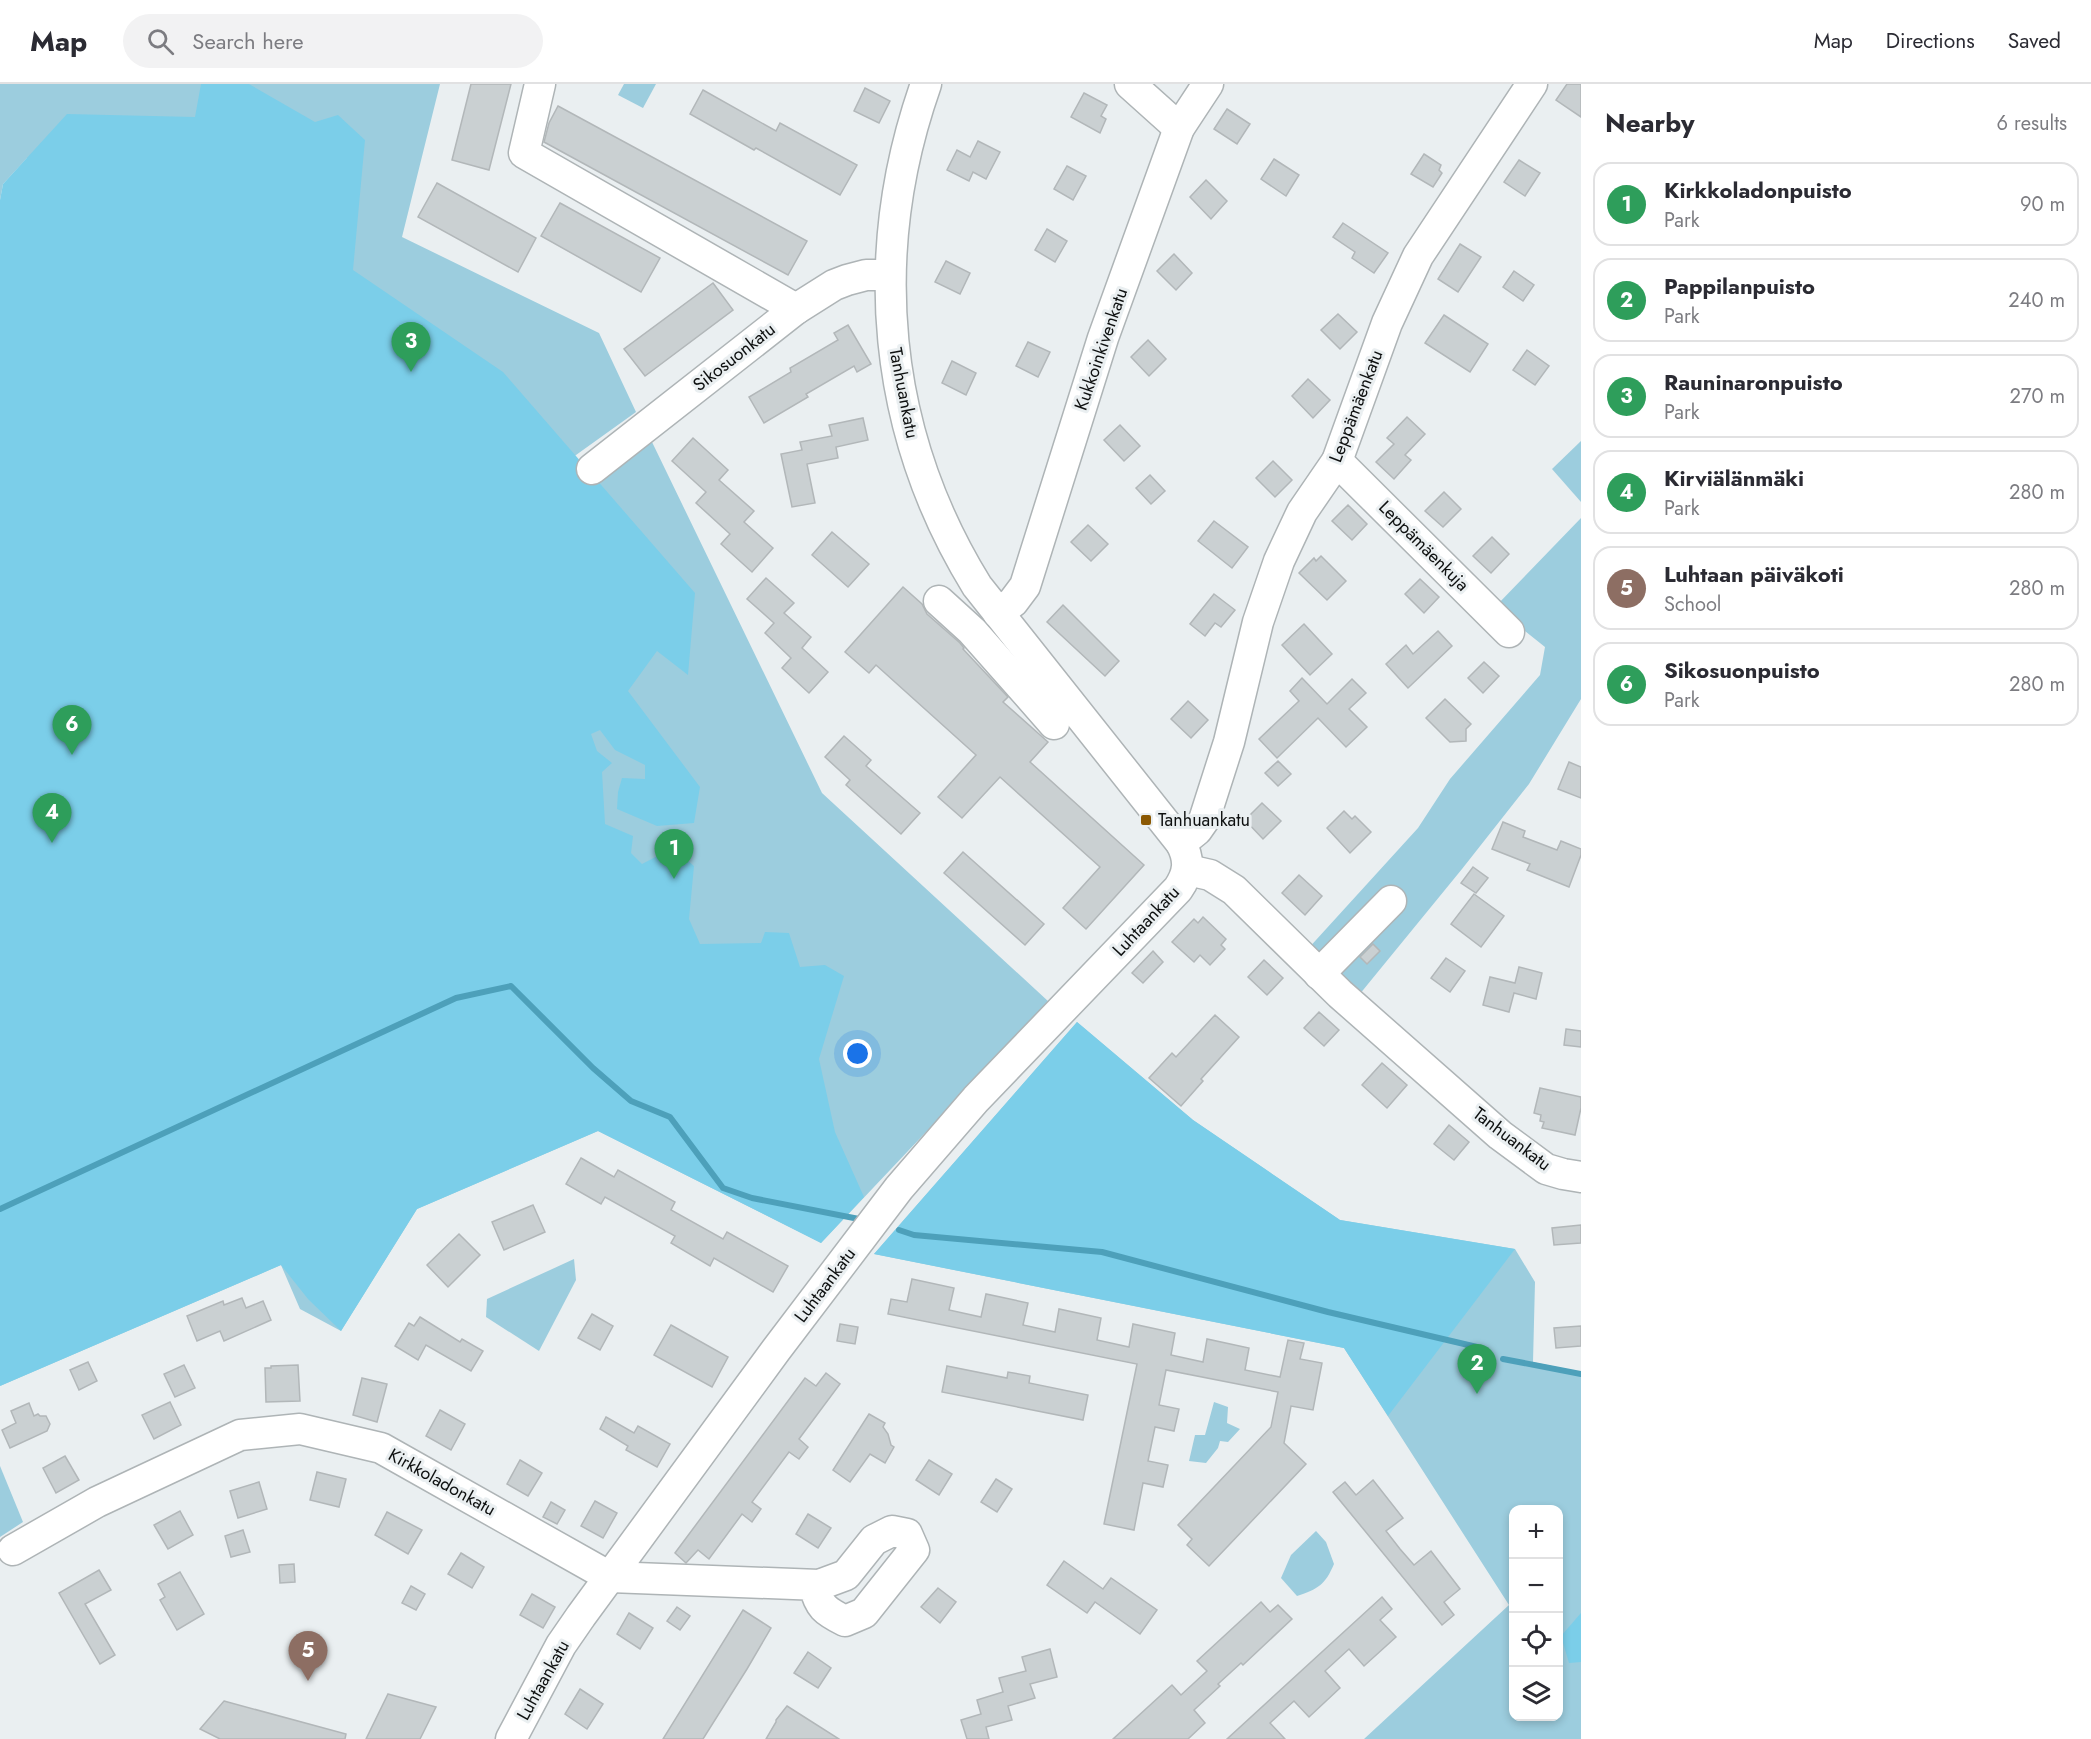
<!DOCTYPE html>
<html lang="en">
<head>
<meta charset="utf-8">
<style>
  body { margin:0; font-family:Jost,sans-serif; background:#f2f2f3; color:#2b2b33 }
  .controls { position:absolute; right:18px; bottom:18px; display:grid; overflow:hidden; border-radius:12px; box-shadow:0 3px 9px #0003 }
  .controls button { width:54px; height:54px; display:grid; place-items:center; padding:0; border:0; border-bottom:2px solid #e1e1e2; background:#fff; color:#2b2b33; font:30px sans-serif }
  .you { position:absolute; left:858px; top:970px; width:21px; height:21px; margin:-15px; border:4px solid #fff; border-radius:50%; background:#1a73e8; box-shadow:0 0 0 9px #1a73e833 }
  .badge { display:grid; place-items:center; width:39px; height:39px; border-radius:50%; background:#ea580c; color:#fff; font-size:20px; font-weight:700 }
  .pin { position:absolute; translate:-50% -50px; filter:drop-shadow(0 2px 3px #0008) }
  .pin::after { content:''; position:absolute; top:32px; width:21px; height:18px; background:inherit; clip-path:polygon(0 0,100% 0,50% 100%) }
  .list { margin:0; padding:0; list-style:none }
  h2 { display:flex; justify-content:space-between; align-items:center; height:78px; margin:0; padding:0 24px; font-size:26px }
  h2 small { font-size:20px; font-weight:400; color:#7c7c81 }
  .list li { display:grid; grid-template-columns:39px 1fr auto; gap:18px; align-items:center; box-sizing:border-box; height:84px; margin:0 12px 12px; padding:0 12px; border:2px solid #e1e1e2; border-radius:18px }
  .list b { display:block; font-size:22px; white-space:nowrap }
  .list p { margin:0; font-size:20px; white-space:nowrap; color:#7c7c81 }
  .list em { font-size:20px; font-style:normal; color:#7c7c81 }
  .icon { flex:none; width:33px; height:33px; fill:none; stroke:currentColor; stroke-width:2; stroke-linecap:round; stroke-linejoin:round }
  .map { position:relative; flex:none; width:1581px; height:1655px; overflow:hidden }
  header { display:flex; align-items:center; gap:36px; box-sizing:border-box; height:84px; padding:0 30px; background:#fff; border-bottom:2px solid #e1e1e2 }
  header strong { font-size:28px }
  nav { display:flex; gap:33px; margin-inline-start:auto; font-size:21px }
  .search { width:420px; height:54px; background:#f2f2f3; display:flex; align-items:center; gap:15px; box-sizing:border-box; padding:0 21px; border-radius:33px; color:#7c7c81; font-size:22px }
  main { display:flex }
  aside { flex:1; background:#fff }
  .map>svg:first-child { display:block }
  .green { fill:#9ccdde; fill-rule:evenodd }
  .forest { fill:#7bcee9 }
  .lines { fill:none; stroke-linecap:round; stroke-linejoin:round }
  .stream { stroke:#4da0ba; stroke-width:6 }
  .building { fill:#cad0d2; stroke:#b2b7b9; stroke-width:1.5 }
  .minor-casing { stroke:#aeb4b6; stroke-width:33 }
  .minor { stroke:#fff; stroke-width:30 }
  .poi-dot { fill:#8b5803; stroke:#eaeff1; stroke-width:2 }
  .labels { text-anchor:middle; stroke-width:6; stroke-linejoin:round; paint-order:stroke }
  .street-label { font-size:18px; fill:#0e1010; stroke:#eaeff1 }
  .poi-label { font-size:18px; fill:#0e1010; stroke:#eaeff1; text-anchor:start }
</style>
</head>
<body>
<header>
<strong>Map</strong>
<div class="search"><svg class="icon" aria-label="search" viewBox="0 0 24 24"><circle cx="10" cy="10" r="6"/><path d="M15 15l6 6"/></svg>Search here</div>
<nav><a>Map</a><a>Directions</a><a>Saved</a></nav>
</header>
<main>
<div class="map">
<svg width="1581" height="1655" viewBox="0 0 1581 1655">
  <rect width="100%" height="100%" fill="#eaeff1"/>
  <g class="green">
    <path d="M0,0H440L402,153L599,249L636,328L427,478L27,74L3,100L0,116Z"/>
    <path d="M624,0H656L643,24L618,11Z"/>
    <path d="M1581,357V418L1552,385Z"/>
    <path d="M652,358L822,709L1049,918L821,1159L598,1047L417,1125L341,1247L300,1225L281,1181L0,1302L450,512Z"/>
    <path d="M1581,434V615L1529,700L1462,785L1359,911L1306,867L1418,744L1450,695L1540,591L1545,563L1495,523Z"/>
    <path d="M1077,938L1193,1036L1340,1136L1515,1165L1535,1198L1533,1278L1581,1288V1655H1364L1509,1521L1344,1264L874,1170ZM1514,1426H1558V1632H1514Z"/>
    <path d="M574,1175L576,1196L539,1267L486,1233L487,1215Z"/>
    <path d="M1214,1318L1228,1323L1227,1339L1240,1345L1228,1358L1220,1357L1218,1364L1206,1379L1189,1377L1195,1351H1205Z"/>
    <path d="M0,1382L23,1438L0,1453Z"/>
    <path d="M1316,1447L1326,1458L1334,1480C1325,1501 1318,1505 1297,1512L1281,1494L1291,1471Z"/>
  </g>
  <g class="forest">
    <path d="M201,0H249L315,38L338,31L365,56L353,186L503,288L695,509L688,591L657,567L628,607L700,703L694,739L657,742L617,725L618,708L622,694L645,695V681L615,666L600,646L591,650L597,667L612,679L602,688L605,740L633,752L631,769L642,780L673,764L694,782L689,835L700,860L761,859L765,848L789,849L800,883L825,881L844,892L819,975L835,1048L864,1113L821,1159L598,1047L417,1125L341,1247L308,1215L281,1181L0,1302V116L3,100L67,30L195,33Z"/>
    <path d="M1077,938L1193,1036L1340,1136L1515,1165L1388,1332L1344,1264L874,1170Z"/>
    <path d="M1581,1529V1578L1569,1579L1561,1552Z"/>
  </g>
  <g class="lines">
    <g class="stream">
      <path d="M0,1125L456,914L511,902L593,984L631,1017L670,1033L723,1104L752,1114L859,1135"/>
      <path d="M899,1146L914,1151L1102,1168L1328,1228L1477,1263"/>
      <path d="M1503,1275L1581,1290"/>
    </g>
  </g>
  <g class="building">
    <path d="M471,0H511L489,86L452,76Z"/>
    <path d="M1567,0H1581V33L1556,16Z"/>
    <path d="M865,4L890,17L879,39L854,27Z"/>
    <path d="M703,6L776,47L780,39L857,81L840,111L756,64L754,66L690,30Z"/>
    <path d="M1084,9L1107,21L1101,32L1106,35L1100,49L1071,33Z"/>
    <path d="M558,22L807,157L788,191L544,58L549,39Z"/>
    <path d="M1227,25L1250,40L1237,60L1214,45Z"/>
    <path d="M978,57L1000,68L986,95L973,88L969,97L947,86L957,66L970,73Z"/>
    <path d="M1424,70L1441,81L1439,86L1442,89L1433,103L1411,90Z"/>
    <path d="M1274,75L1299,91L1286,112L1261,95Z"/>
    <path d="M1519,76L1540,89L1525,112L1504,98Z"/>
    <path d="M1067,82L1086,92L1073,116L1054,105Z"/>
    <path d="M1206,96L1227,117L1211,135L1190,113Z"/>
    <path d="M437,99L536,154L518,188L418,133Z"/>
    <path d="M560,119L660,174L641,208L541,152Z"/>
    <path d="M1343,139L1388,169L1374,189L1352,174L1355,168L1333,153Z"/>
    <path d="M1047,145L1067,157L1055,178L1035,166Z"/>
    <path d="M1460,160L1481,173L1458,208L1438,195Z"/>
    <path d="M1174,170L1192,189L1176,206L1157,187Z"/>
    <path d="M946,177L970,189L960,210L935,198Z"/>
    <path d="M1514,187L1534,201L1523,217L1503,203Z"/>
    <path d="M713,199L733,226L645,292L624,265Z"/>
    <path d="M1338,230L1357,248L1340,265L1321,246Z"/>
    <path d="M1444,231L1488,260L1470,288L1425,259Z"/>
    <path d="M848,241L871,280L857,288L854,282L806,310L808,313L764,339L749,313L791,288L790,284L838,256L834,249Z"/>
    <path d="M1148,256L1166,275L1149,292L1131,273Z"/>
    <path d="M1028,258L1050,268L1038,293L1016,282Z"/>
    <path d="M1527,266L1549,282L1535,301L1513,286Z"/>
    <path d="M952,277L976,289L966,311L942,299Z"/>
    <path d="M1308,295L1330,316L1313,334L1292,312Z"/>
    <path d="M1407,333L1425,350L1405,371L1411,376L1394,395L1376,378L1394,360L1387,354Z"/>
    <path d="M863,334L868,356L836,363L838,374L807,380L815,419L792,423L781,370L802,366L800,358L832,352L829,341Z"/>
    <path d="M1120,341L1140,362L1124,377L1104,356Z"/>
    <path d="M693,354L728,386L719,396L754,427L744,438L773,464L752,488L721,460L730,450L696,419L706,408L672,377Z"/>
    <path d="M1273,377L1292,396L1275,413L1256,394Z"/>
    <path d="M1150,391L1165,407L1151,420L1136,404Z"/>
    <path d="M1444,408L1461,425L1443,443L1425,427Z"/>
    <path d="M1348,421L1367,440L1352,456L1332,437Z"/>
    <path d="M1214,437L1248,463L1232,484L1198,457Z"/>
    <path d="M1088,441L1108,460L1091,477L1071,458Z"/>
    <path d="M832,448L869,480L848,503L812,471Z"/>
    <path d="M1492,453L1509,470L1491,489L1473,472Z"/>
    <path d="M1321,472L1346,497L1327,516L1299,489L1314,474L1316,477Z"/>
    <path d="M766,494L794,519L784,529L811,553L802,564L828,588L809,609L782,584L791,574L765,549L774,539L747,515Z"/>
    <path d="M1420,495L1439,513L1424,529L1405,510Z"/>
    <path d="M903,503L922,520L927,530L960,559L964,564L963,565L1008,613L1003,618L1048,658L1030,678L1144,781L1086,845L1063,824L1100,783L1000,693L962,734L938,713L976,671L876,581L869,589L845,568Z"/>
    <path d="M1214,510L1235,526L1221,543L1215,539L1205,552L1190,540Z"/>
    <path d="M1063,521L1119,577L1105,592L1047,538Z"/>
    <path d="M1304,540L1332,570L1310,591L1282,561Z"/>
    <path d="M1438,547L1452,562L1408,604L1386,580L1406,561L1413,570Z"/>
    <path d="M1484,578L1499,592L1483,609L1468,594Z"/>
    <path d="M1302,594L1327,620L1352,595L1366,609L1349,625L1367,643L1346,663L1318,634L1277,674L1259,655L1299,617L1290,607Z"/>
    <path d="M1445,615L1471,640L1466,645V657L1450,658L1426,634Z"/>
    <path d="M1188,617L1208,636L1191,654L1171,635Z"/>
    <path d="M844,652L871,676L866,682L920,729L901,750L846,701L850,696L825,673Z"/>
    <path d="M1278,677L1291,690L1278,702L1265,689Z"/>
    <path d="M1569,678L1581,683V714L1558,705Z"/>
    <path d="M1262,719L1281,737L1263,755L1245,736Z"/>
    <path d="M1344,727L1352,735L1355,732L1371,748L1350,769L1327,744Z"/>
    <path d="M1503,738L1525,747L1523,753L1557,766L1561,757L1581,765V771L1569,803L1527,786L1530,780L1492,765Z"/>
    <path d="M963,768L1044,840L1025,861L944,789Z"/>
    <path d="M1473,783L1488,794L1476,809L1461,799Z"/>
    <path d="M1299,791L1322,812L1305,831L1282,809Z"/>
    <path d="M1474,810L1504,832L1481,863L1451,840Z"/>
    <path d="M1203,833L1226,855L1221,861L1225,865L1210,881L1200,871L1194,878L1172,858L1194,835L1198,839Z"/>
    <path d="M1373,860L1380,867L1367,880L1360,873Z"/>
    <path d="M1153,867L1163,878L1143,899L1132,889Z"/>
    <path d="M1446,874L1465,887L1450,908L1431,894Z"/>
    <path d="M1264,876L1283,894L1267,911L1248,893Z"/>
    <path d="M1519,883L1542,889L1536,915L1514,909L1509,928L1483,921L1490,893L1515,899Z"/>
    <path d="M1319,928L1339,946L1324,962L1304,944Z"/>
    <path d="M1215,931L1239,953L1201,995L1203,997L1181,1022L1149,994L1172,969L1176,973Z"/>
    <path d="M1566,945L1581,947V963L1564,961Z"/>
    <path d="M1382,979L1407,1001L1387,1024L1362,1001Z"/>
    <path d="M1540,1004L1581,1013V1024L1575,1051L1542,1044L1544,1038L1540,1037L1541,1031L1534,1029Z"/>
    <path d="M1449,1041L1469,1058L1454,1076L1434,1060Z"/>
    <path d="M581,1074L614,1093L618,1086L675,1118L671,1126L723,1155L727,1148L788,1182L773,1208L714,1174L710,1182L671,1159L675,1152L605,1113L601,1120L566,1100Z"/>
    <path d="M533,1121L545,1148L504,1166L492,1138Z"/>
    <path d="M1581,1141V1159L1554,1161L1552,1144Z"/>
    <path d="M459,1150L480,1171L448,1203L427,1181Z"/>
    <path d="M912,1195L954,1204L949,1226L981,1233L986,1210L1028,1219L1023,1241L1055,1248L1059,1225L1101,1234L1097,1256L1129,1263L1133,1240L1175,1249L1171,1271L1203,1278L1207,1255L1249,1264L1245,1286L1280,1293L1288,1256L1304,1259L1300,1275L1322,1279L1313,1326L1291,1322L1284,1359L1306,1380L1209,1482L1187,1461L1192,1455L1178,1441L1271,1343L1278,1308L1166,1286L1159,1321L1179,1325L1174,1347L1155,1343L1148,1377L1168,1381L1163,1403L1143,1399L1134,1446L1104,1440L1137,1280L888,1230L891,1215L907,1218Z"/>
    <path d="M242,1214L246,1224L263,1217L271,1236L224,1257L220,1247L197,1257L187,1232L223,1217L224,1221Z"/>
    <path d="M592,1230L613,1242L600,1266L578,1254Z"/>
    <path d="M420,1233L460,1258L462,1255L483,1267L471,1287L426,1261L418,1276L395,1262L409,1239L414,1242Z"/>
    <path d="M840,1240L858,1243L855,1260L837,1257Z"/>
    <path d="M671,1241L728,1273L712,1303L654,1271Z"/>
    <path d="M1581,1242V1262L1556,1264L1554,1244Z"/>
    <path d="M88,1278L97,1297L79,1306L70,1286Z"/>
    <path d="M184,1281L195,1304L175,1313L164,1290Z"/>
    <path d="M298,1281L300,1317L266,1318L265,1284H271V1282Z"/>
    <path d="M947,1282L1007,1294L1008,1288L1030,1292L1029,1299L1088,1311L1083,1336L942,1308Z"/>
    <path d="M826,1289L840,1300L799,1355L808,1363L799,1375L789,1368L752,1418L761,1425L752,1438L742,1430L709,1475L698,1466L686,1479L675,1469L805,1294L816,1302Z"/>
    <path d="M362,1294L387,1300L377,1338L353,1331Z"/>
    <path d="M170,1318L181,1341L154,1355L142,1331Z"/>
    <path d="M29,1319L34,1332L38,1330L40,1332H46L50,1340L47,1347L10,1364L2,1346L16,1339L11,1327Z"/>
    <path d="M440,1326L465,1340L451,1366L426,1352Z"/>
    <path d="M869,1330L885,1339L883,1343L888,1350L891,1361L894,1363L885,1379L870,1370L850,1398L833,1386Z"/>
    <path d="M606,1333L634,1349L638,1342L670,1360L657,1383L626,1366L628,1362L600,1345Z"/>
    <path d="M65,1372L79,1396L56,1409L43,1384Z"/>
    <path d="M520,1376L542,1389L528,1412L507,1400Z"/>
    <path d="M929,1376L952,1390L939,1411L916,1396Z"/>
    <path d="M317,1388L346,1395L339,1423L310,1416Z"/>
    <path d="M996,1395L1012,1405L997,1428L981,1418Z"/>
    <path d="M1373,1396L1403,1434L1386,1447L1400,1465L1414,1481L1431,1467L1460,1505L1444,1518L1454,1531L1442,1541L1333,1408L1345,1398L1356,1411Z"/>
    <path d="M259,1398L267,1425L238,1434L230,1407Z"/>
    <path d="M595,1417L617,1429L603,1454L581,1442Z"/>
    <path d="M551,1418L565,1426L557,1440L543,1433Z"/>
    <path d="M180,1427L193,1451L168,1465L154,1441Z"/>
    <path d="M387,1428L422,1446L408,1470L375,1451Z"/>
    <path d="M808,1430L831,1444L818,1464L796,1450Z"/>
    <path d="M243,1446L250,1468L231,1473L225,1452Z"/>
    <path d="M461,1469L484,1483L472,1504L448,1490Z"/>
    <path d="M1064,1477L1103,1505L1111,1494L1157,1526L1140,1550L1095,1518L1087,1529L1047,1501Z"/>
    <path d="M294,1480L295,1498L280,1499L279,1481Z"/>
    <path d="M99,1486L111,1506L85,1520L115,1571L100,1580L59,1509Z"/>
    <path d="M180,1488L204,1530L177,1546L160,1516L165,1513L158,1500Z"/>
    <path d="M411,1502L425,1510L416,1526L402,1519Z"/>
    <path d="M938,1504L956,1518L940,1539L921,1523Z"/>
    <path d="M532,1510L555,1523L543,1544L520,1531Z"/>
    <path d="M1382,1513L1392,1525L1380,1536L1396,1553L1364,1582L1349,1565L1325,1587L1340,1604L1309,1633L1294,1617L1270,1639L1285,1655H1227Z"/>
    <path d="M1261,1518L1270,1528L1278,1521L1292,1535L1243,1581L1241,1579L1218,1600L1220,1602L1194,1626L1205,1639L1188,1655H1113L1172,1601L1181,1611L1207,1587L1197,1577Z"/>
    <path d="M677,1523L690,1532L680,1546L667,1537Z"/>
    <path d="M743,1526L771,1544L747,1585L703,1655H663Z"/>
    <path d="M629,1529L653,1544L640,1565L617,1550Z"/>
    <path d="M1050,1565L1057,1593L1030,1600L1035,1614L1008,1622L1012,1636L986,1643L989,1655H967L961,1636L981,1630L977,1616L1003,1608L999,1594L1026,1587L1022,1573Z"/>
    <path d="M808,1568L831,1584L818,1604L794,1589Z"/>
    <path d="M580,1605L603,1620L587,1645L565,1630Z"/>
    <path d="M388,1610L436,1623L420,1655H366Z"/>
    <path d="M224,1617L346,1650L345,1655H220L200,1645Z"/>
    <path d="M787,1622L798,1629L839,1655H766L776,1638V1636Z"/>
  </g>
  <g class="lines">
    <defs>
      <g id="minor">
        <path d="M540,0L524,69L796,225"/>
        <path d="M1130,0L1179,44"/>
        <path d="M1337,377L1509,548"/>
        <path d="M592,385L796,225L834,201L847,196L866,191H889"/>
        <path d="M939,517L972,547L1054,640"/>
        <path d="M998,529L1013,518L1025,502L1103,254L1179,44L1208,0"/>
        <path d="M1181,759L1197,746L1204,736L1229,658L1258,538L1279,477L1302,428L1337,377L1387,239L1418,172L1532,0"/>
        <path d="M1188,786L1210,791L1234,806L1340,910L1500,1051L1546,1085L1563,1090L1581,1093"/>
        <path d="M1319,890L1391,817"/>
        <path d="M13,1466L97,1418L240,1351L300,1345L381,1364L610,1493L819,1501L846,1491L874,1456L892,1447L907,1450L914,1466L864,1529L845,1537C825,1527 819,1523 814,1501"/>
        <path d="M511,1655L561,1561L581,1532L776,1266L899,1104L976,1015L1178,805C1189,789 1190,776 1181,759L977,502C882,348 866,170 926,0"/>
      </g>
    </defs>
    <use href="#minor" class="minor-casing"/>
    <use href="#minor" class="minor"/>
  </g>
  <rect class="poi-dot" x="1140" y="730" width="12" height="12" rx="3"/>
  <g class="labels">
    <g class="street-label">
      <text transform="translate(1101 265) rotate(-71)" y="6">Kukkoinkivenkatu</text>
      <text transform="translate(734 273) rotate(-38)" y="6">Sikosuonkatu</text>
      <text transform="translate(904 309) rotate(79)" y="6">Tanhuankatu</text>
      <text transform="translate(1356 322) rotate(-69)" y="6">Leppämäenkatu</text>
      <text transform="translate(1424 462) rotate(45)" y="6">Leppämäenkuja</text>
      <text transform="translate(1146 837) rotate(-47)" y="6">Luhtaankatu</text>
      <text transform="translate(1512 1055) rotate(37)" y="6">Tanhuankatu</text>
      <text transform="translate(825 1201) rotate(-53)" y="6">Luhtaankatu</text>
      <text transform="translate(442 1398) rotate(29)" y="6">Kirkkoladonkatu</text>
      <text transform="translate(543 1596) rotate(-61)" y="6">Luhtaankatu</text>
    </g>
    <g class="poi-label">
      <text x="1158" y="742">Tanhuankatu</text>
    </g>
  </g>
</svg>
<div class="controls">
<button>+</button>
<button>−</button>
<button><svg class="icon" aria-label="locate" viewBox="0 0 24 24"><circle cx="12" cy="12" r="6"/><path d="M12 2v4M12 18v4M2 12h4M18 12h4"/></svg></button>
<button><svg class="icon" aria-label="layers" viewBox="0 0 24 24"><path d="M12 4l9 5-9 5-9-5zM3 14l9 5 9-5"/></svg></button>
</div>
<div class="you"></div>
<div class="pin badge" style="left:674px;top:795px;background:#2e9e5b">1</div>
<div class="pin badge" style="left:1477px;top:1310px;background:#2e9e5b">2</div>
<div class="pin badge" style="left:411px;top:288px;background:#2e9e5b">3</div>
<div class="pin badge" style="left:52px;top:759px;background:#2e9e5b">4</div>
<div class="pin badge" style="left:308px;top:1597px;background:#8d6e63">5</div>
<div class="pin badge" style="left:72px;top:671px;background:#2e9e5b">6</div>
</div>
<aside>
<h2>Nearby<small>6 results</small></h2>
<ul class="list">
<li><span class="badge" style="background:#2e9e5b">1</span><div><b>Kirkkoladonpuisto</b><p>Park</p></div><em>90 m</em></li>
<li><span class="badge" style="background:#2e9e5b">2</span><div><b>Pappilanpuisto</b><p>Park</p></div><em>240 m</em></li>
<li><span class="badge" style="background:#2e9e5b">3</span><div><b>Rauninaronpuisto</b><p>Park</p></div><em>270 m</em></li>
<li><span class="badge" style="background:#2e9e5b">4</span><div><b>Kirviälänmäki</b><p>Park</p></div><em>280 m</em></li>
<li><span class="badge" style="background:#8d6e63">5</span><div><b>Luhtaan päiväkoti</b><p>School</p></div><em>280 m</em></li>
<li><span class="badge" style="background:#2e9e5b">6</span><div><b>Sikosuonpuisto</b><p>Park</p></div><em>280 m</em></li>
</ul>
</aside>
</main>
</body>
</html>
